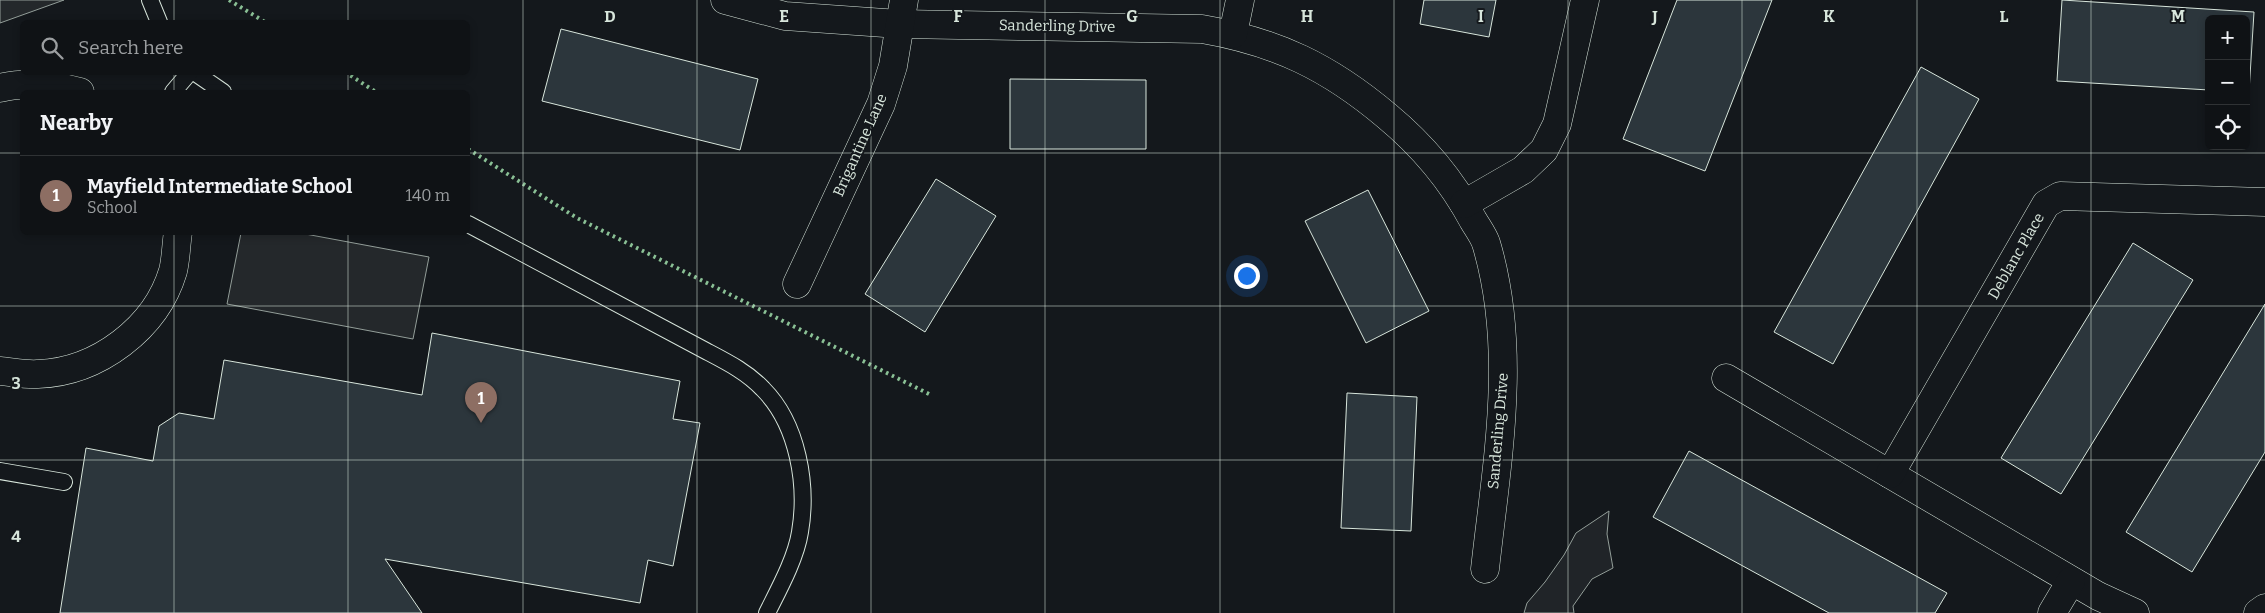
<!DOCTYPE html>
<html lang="en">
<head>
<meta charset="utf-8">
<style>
  body { margin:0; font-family:Bitter,serif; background:#1d2022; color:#f1f3f6 }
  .controls { position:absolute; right:15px; top:15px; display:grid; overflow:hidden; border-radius:8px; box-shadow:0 2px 8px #0003 }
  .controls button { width:45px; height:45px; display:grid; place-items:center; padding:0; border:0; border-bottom:1px solid #2f3234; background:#0f1215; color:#f1f3f6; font:25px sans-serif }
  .you { position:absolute; left:1246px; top:275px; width:18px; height:18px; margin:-12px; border:4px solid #fff; border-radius:50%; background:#1a73e8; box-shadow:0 0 0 8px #1a73e833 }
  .badge { display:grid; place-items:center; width:32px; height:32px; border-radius:50%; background:#ffb74d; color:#fff; font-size:16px; font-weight:700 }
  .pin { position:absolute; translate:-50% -41px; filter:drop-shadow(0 1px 2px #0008) }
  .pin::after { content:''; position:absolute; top:26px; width:18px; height:15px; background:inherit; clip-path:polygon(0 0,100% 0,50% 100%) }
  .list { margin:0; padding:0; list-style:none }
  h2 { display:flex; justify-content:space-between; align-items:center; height:65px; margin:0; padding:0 20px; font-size:21px }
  h2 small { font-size:16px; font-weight:400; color:#9b9ea0 }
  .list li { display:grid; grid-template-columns:32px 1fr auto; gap:15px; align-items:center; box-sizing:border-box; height:80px; padding:0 20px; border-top:1px solid #2f3234 }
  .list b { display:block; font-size:19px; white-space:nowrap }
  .list p { margin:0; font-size:16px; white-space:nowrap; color:#9b9ea0 }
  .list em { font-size:16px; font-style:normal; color:#9b9ea0 }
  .icon { flex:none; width:28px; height:28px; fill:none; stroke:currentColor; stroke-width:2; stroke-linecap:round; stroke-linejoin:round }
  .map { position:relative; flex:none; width:2265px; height:613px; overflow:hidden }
  .search { position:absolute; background:#0f1215; box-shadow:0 2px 8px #0003; left:20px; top:20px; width:450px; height:55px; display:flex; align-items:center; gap:12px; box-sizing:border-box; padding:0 18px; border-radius:8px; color:#9b9ea0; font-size:19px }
  .panel { position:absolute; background:#0f1215; box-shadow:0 2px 8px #0003; left:20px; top:90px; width:450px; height:145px; border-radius:8px }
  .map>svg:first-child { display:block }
  .green { fill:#202428; stroke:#939e99 }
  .parking { fill:#24282b; stroke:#939e99 }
  .building { fill:#2c363c; stroke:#d8e6dc }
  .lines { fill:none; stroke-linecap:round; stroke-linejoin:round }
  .service-casing { stroke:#d8e6dc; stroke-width:18 }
  .minor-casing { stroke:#d8e6dc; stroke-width:29 }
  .service { stroke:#14181c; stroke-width:16 }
  .minor { stroke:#14181c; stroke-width:28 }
  .hedge { stroke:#8ac095; stroke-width:4; stroke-dasharray:2.5 4; stroke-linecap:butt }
  .grid { fill:none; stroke:#d8e6dc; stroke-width:1; stroke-opacity:0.55 }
  .labels { text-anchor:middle; stroke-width:4; stroke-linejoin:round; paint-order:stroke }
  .street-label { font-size:15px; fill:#d8e6dc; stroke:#14181c }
  .grid-label { font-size:16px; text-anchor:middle; font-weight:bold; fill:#d8e6dc; stroke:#14181c; stroke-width:4; stroke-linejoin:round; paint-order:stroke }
</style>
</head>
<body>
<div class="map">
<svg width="2265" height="613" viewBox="0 0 2265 613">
  <rect width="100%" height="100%" fill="#14181c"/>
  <path class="green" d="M1609,511L1607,534L1613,568L1592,579L1573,606L1574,613H1524L1527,603L1545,582L1564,555L1576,533Z"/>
  <g class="parking">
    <path d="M0,0H64L0,23Z"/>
    <path d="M241,233H300L429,257L413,339L227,304Z"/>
  </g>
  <g class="building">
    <path d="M1424,0H1496L1489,37L1420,24Z"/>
    <path d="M1677,0H1772L1705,171L1623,139Z"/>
    <path d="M2062,0L2254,12L2249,92H2246V19H2209V90L2057,81Z"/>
    <path d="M561,29L758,79L740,150L542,101Z"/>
    <path d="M1921,67L1979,99L1833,364L1774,332Z"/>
    <path d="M1010,79L1146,80V149H1010Z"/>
    <path d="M936,179L996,216L925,332L865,294Z"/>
    <path d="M1368,190L1429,311L1366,343L1305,221Z"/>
    <path d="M2133,243L2193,280L2061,494L2001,458Z"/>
    <path d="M2265,304V452L2192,572L2126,532Z"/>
    <path d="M432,333L680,381L673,419L700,423L673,566L648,560L640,603L385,559L422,613H60L86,448L153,461L159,426L179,413L214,419L224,360L422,395Z"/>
    <path d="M1347,393L1417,397L1411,531L1341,528Z"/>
    <path d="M1689,451L1947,593L1935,613H1829L1653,517Z"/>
  </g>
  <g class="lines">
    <defs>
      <g id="service">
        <path d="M150,0L159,22"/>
        <path d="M194,72L223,92"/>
        <path d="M173,92L190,72"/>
        <path d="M468,224L706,351C727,362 747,372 763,389C798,424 808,485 800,532C796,558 779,589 767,613"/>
        <path d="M0,471L64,482"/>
      </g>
      <g id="minor">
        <path d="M725,0L785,16L899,24L1202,29C1277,42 1329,67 1387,116C1422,145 1452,181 1473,220C1477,227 1483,235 1486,243C1518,350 1497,461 1485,569"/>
        <path d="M1233,34L1240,0"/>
        <path d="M0,88C27,81 54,85 80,92"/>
        <path d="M1464,204L1523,170L1544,150L1557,124L1585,0"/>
        <path d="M797,284L881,104L893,66L904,0"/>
        <path d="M0,371C12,372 26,375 38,374C98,372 156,328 173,271C176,259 176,245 178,232"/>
        <path d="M1726,378L2098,596L2135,613"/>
        <path d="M1890,474L2046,204L2060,196L2265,202"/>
        <path d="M2052,613L2071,581"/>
        <path d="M2258,613L2265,608"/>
      </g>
    </defs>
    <use href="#service" class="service-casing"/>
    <use href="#minor" class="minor-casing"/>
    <use href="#service" class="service"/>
    <use href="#minor" class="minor"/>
    <g class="hedge">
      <path d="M229,0L265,22"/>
      <path d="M345,72L376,92"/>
      <path d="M468,149L577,218L929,394"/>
    </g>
  </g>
  <path class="grid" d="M174,0V22M348,0V22M523,0V613M697,0V613M871,0V613M1045,0V613M1220,0V613M1394,0V613M1568,0V613M1742,0V613M1917,0V613M2091,0V613M174,72V92M348,72V92M0,153H22M468,153H2265M174,232V613M348,232V613M0,306H2265M0,460H2265"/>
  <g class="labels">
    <g class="street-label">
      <text transform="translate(1057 26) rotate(1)" y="5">Sanderling Drive</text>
      <text transform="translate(860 145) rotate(-66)" y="5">Brigantine Lane</text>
      <text transform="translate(2016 256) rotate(-60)" y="5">Deblanc Place</text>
      <text transform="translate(1498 431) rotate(-85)" y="5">Sanderling Drive</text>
    </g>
  </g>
  <g class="grid-label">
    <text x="610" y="22">D</text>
    <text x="784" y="22">E</text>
    <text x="958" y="22">F</text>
    <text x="1132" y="22">G</text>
    <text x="1307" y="22">H</text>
    <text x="1481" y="22">I</text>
    <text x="1655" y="22">J</text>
    <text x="1829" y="22">K</text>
    <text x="2004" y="22">L</text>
    <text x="2178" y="22">M</text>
    <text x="16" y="389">3</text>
    <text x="16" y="542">4</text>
  </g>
</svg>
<div class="controls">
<button>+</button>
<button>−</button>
<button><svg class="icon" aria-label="locate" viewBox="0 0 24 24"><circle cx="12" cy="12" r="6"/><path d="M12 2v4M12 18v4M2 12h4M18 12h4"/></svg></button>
</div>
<div class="you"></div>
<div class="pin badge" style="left:481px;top:423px;background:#8d6e63">1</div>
<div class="search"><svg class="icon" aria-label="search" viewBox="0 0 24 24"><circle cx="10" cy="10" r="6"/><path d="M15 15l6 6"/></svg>Search here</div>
<section class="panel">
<h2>Nearby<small></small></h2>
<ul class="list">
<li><span class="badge" style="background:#8d6e63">1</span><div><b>Mayfield Intermediate School</b><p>School</p></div><em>140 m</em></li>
</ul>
</section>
</div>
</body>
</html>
